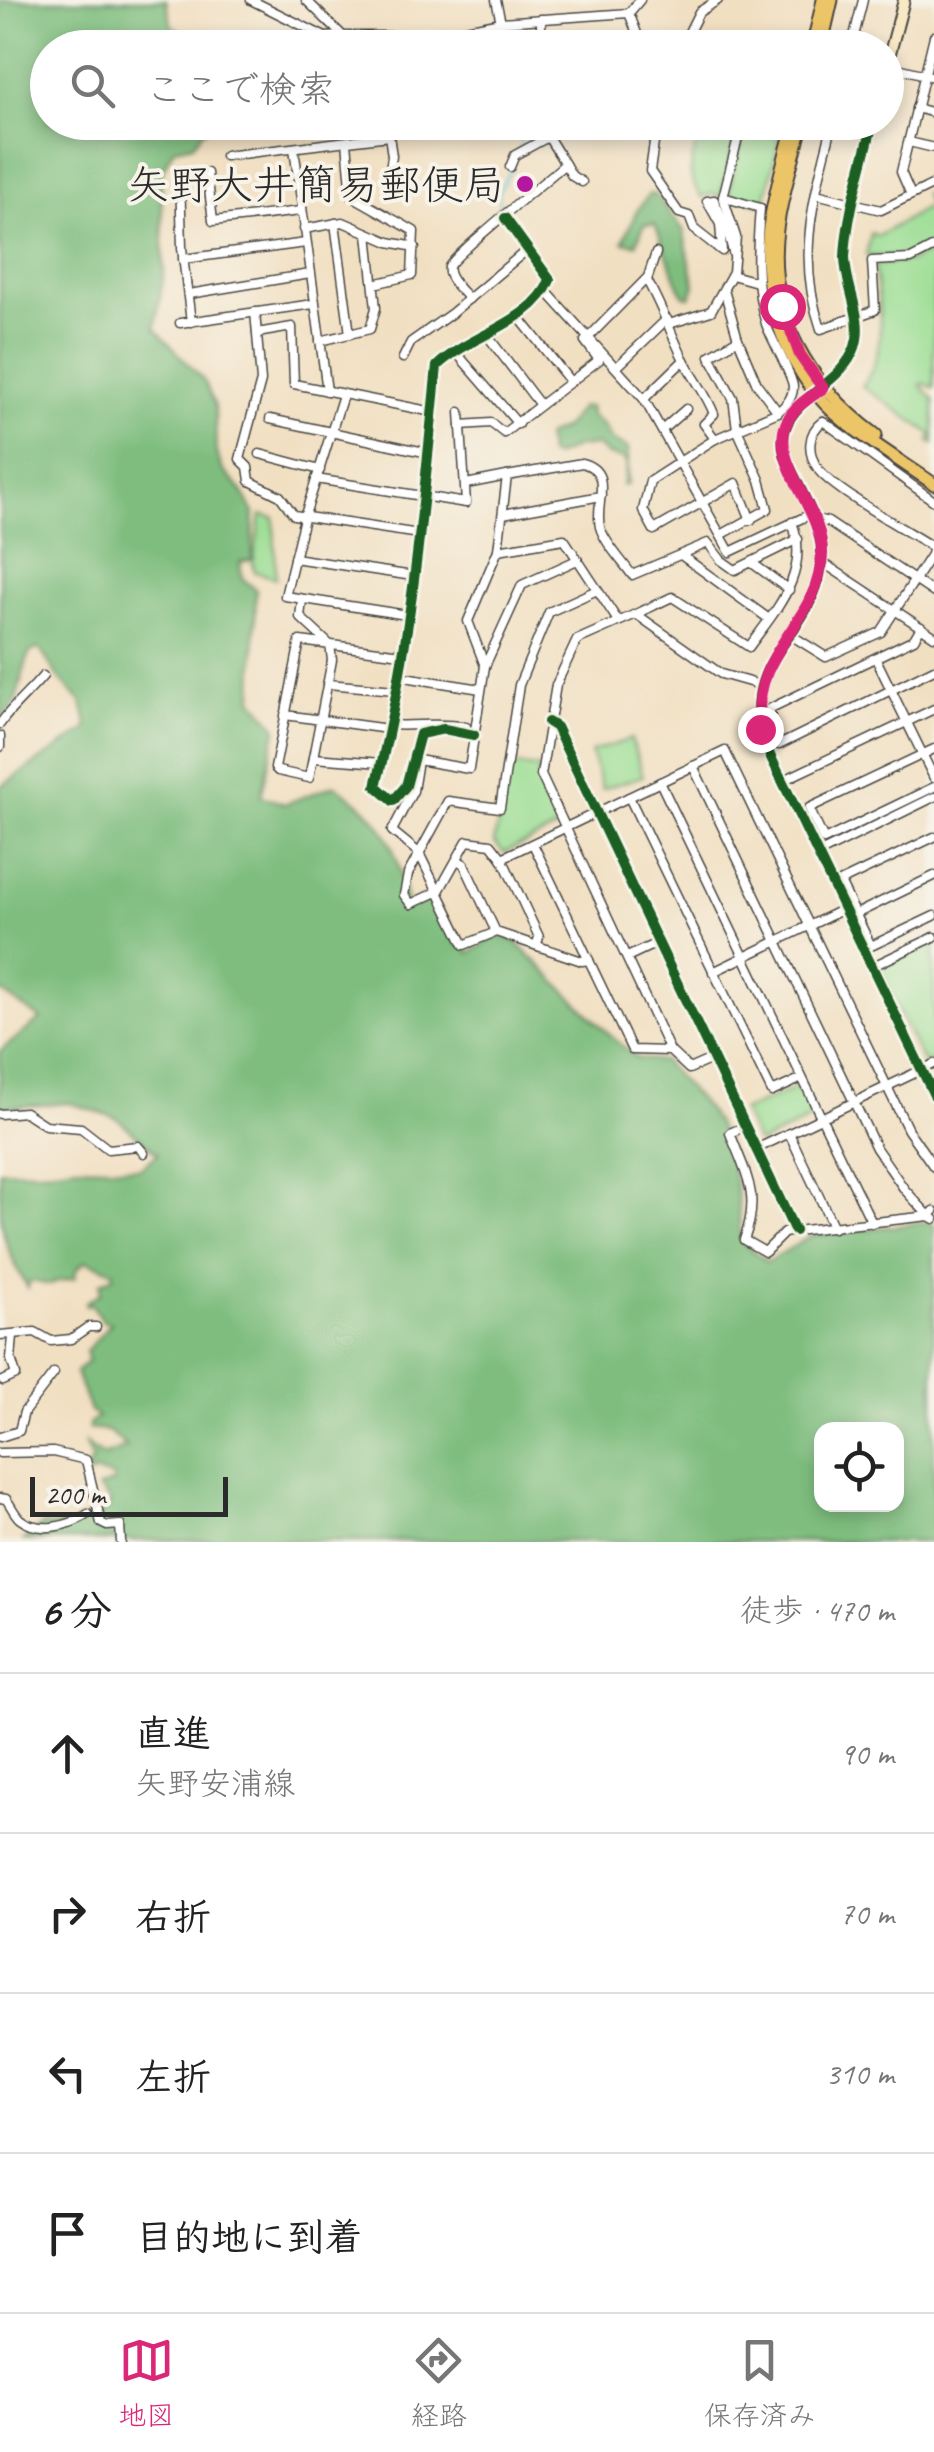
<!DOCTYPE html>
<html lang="ja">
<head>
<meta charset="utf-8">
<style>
  body { margin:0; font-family:Caveat,"Klee One",sans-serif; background:#f6f6f6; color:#222 }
  .controls { position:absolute; right:30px; bottom:30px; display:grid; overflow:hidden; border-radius:20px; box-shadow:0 5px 15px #0003 }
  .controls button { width:90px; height:90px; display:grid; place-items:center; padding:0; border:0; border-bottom:2px solid #e0e0e0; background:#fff; color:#222; font:50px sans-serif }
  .scale { position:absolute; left:30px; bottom:25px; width:198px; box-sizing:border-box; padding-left:10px; border:5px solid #2b2b2b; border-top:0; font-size:28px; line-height:35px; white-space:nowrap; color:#2b2b2b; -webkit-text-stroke:8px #f7f3e8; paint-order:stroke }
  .stop { position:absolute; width:30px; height:30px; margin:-22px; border:8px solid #db2777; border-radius:50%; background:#fff }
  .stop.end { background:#db2777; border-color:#fff; box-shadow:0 2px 10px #0008 }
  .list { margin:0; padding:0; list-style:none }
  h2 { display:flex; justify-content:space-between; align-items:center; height:130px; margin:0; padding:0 40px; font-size:42px }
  h2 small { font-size:32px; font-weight:400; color:#767676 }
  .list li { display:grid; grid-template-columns:65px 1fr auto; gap:30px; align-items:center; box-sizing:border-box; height:160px; padding:0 40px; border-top:2px solid #e0e0e0 }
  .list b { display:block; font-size:38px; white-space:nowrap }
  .list p { margin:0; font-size:32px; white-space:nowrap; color:#767676 }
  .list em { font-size:32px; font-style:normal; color:#767676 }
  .icon { flex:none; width:55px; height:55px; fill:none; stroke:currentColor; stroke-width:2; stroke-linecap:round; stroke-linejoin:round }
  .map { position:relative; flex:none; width:934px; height:1542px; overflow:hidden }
  .search { position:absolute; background:#fff; box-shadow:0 5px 15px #0003; left:30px; right:30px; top:30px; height:110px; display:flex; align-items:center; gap:25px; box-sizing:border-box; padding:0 35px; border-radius:55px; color:#767676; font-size:38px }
  .sheet { height:770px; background:#fff }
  nav { display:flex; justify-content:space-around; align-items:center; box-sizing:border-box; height:140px; border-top:2px solid #e0e0e0; background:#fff; font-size:28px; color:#767676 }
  nav a { display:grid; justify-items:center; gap:5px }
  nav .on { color:#db2777 }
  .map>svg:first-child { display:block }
  .green { fill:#9dde95; stroke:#648460; stroke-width:2.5 }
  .forest { fill:#7ebd7e; stroke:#547454; stroke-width:2.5; fill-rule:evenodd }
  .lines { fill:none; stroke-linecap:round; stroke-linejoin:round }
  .stream { stroke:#5ac3d6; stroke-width:2.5 }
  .street-casing { stroke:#494642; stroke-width:11 }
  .secondary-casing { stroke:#494642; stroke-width:14 }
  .primary-casing { stroke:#494642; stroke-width:15 }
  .street { stroke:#fff; stroke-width:8 }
  .secondary { stroke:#f8e8c3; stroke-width:10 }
  .primary { stroke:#edc569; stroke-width:11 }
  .cycleway-casing { stroke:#f7f3e8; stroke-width:16 }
  .cycleway { stroke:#1b5e20; stroke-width:10 }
  .route { stroke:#db2777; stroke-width:12 }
  .poi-dot { fill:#b5179e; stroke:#f7f3e8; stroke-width:4 }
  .labels { text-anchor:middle; stroke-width:8; stroke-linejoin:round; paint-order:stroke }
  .poi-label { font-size:42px; fill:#2b2b2b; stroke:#f7f3e8; text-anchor:end }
</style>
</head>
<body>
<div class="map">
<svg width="934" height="1542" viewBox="0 0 934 1542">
  <rect width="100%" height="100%" fill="#f7f3e8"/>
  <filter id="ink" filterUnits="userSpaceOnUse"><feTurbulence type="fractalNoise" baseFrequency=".01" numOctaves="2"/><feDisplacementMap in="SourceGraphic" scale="20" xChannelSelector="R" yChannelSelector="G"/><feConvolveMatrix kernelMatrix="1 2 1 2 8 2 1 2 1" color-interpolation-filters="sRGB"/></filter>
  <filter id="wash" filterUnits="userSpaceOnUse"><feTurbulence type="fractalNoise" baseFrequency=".0048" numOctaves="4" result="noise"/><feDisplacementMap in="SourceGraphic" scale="40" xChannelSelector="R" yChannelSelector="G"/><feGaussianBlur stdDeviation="2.25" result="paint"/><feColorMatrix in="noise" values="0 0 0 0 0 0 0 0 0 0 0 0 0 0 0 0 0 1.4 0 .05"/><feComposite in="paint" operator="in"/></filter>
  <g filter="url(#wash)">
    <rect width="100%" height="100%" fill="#f1dfc1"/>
    <g class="green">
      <path d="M739,123L720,196L711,194L702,197C684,175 692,165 697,140L708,133H718L722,124Z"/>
      <path d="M745,127L780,137L764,205L731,195L729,191Z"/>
      <path d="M934,189V244L908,257L866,256L871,233L878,236L929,206L924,194Z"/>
      <path d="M934,250V388L924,383L921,385L934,400V444L929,441L933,435L862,386C888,353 880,305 874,265L910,261Z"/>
      <path d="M261,515L274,518L276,578L255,572L253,564Z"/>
      <path d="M631,739L643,776L602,789L591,752Z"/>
      <path d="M510,765L539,768L538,777L559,824L558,828L504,853L494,842Z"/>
      <path d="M934,941V1060L928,1063L923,1062L878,970L881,965Z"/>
      <path d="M798,1087L814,1114L813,1118L760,1143L756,1141L742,1111Z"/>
    </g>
    <g class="forest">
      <path d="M0,0H166L172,26L211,47L48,48V122L217,123L204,130L193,144L174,148L161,174L164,272L155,328L204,381L215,406L216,453L223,470L242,491L254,513L252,560L240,562L242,578L256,590L253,699L277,727L261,796L285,804L335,785C390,822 395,846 408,907L432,900L469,953L497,936L514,940L612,1037L637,1058L663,1061C680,1081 705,1103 718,1126C732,1150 741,1212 740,1240L767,1262L811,1236L928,1222L934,1225V1542L24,1540L42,1525H69L108,1510L110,1501L98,1488L114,1482L113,1477L95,1472L89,1476L87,1467L92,1461L85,1444L103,1456L127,1447L108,1431L89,1429V1424L98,1417L90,1412L76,1372L88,1361L86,1351L111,1323L102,1321L92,1304L86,1305V1302L101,1293L100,1283L113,1277L114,1271L85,1261L76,1271L75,1278L55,1282L52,1285L30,1281L28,1288C0,1243 0,1222 0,1170L43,1171L75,1166L140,1168L158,1154L117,1118L70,1103L0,1108V1051L41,1019L0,991V787L88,728L82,703L59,678L39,648L29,653L15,703L0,720ZM822,1430H896V1504H822Z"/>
      <path d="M649,194L656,195L683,229L695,286L690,297L685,296L680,289L655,224L644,225L636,244L623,242L636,212Z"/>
      <path d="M581,407H589L590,415L604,427L611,440L628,448V484L623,486L627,466L624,459L608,455L595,445L577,447L555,457L548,455L546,436L564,428Z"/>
    </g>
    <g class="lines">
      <g class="stream">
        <path d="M518,122L521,144L519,151"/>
        <path d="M500,207L498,192L512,168"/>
      </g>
    </g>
  </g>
  <g filter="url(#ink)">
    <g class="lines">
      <defs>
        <g id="street">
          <path d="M251,0L325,37L343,36"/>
          <path d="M306,0L343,36H431L501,22L629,13L640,0"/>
          <path d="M496,0L501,22"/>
          <path d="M629,13L640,41L651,48"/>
          <path d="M535,48L541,33V19"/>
          <path d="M681,48L699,12L718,0"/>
          <path d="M851,48L863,0"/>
          <path d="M886,65L934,77"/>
          <path d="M916,108L934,113"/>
          <path d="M387,122L392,156L388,183"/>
          <path d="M657,122L650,171L679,213L689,216L694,229L722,251L720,224L707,201L714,200L727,229L734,256"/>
          <path d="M833,122C815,196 795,254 821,329L875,310L872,261L911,259L934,247"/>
          <path d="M347,142L352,196L414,231L412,275L374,284"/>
          <path d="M909,142L934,148"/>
          <path d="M294,148L327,391"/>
          <path d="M225,156L389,136"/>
          <path d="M565,164L572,176L582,182"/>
          <path d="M510,167L515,155L550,136"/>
          <path d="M816,194L881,210L934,184"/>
          <path d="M911,195L901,172L934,36"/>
          <path d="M723,197L760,208C757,247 754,285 766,324C771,339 793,376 793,387C793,399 785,405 778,412"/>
          <path d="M335,223L350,334"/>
          <path d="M304,229L343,222L389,242L415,247"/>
          <path d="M183,259L306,243"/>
          <path d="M732,275L757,282"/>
          <path d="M647,280L656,253"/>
          <path d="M724,290L738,339L757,384L778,412L715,439L650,481L643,510L654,530L736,483L751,520"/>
          <path d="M546,291L644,399L730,552L813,513"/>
          <path d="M189,294L310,274"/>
          <path d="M469,299C463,292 446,278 449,267C452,256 548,179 565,164L539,122"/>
          <path d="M255,312L261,381L240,459L248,467L250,481L280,496L294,515L419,534"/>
          <path d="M518,316L569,380"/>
          <path d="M191,322L182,248L180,174L207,173L213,221L301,211"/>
          <path d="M180,323L314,304"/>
          <path d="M669,324L711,311L733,272L736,237L723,197L742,122"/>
          <path d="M257,333L292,327L294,384L433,412"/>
          <path d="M487,335L540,405"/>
          <path d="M320,341L370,329L376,308L368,234"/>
          <path d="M454,350L518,424"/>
          <path d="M403,358L411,342L452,313L528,249"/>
          <path d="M617,367L667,319"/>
          <path d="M343,395L304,518L285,596L407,615"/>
          <path d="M644,399L684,360"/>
          <path d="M270,419L429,453"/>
          <path d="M461,425L491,423L504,433L599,360L585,341L646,279C661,304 670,332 683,358C693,378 706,393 714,414L704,424L715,439"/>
          <path d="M662,430L686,409"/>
          <path d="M260,454L320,470"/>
          <path d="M316,479L466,503L460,412"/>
          <path d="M466,484L507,476"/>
          <path d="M934,501L823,421C807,433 807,453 818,469C830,488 911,533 934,548"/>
          <path d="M503,514L601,496"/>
          <path d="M816,519L828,522L934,593"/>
          <path d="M721,535L768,509L760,480L737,429L733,398L710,356L738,339"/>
          <path d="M498,550L564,539L618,621"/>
          <path d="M681,555L769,619"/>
          <path d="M294,558L413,576"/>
          <path d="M752,563L789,590"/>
          <path d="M822,564L828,566L934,636"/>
          <path d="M302,600L300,617L330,645L332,660L309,778L278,771L275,768L300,641L402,654"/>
          <path d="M636,614L672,597L749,647C777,608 811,573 792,522"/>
          <path d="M921,627L914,639L769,709L779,745L934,669"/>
          <path d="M789,634L826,657L881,632L934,550"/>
          <path d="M876,659L934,778"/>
          <path d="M485,666L468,621L498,550L507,476L582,463C615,472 594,503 600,527C604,542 623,562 632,575L708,543L721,560L735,570L798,539"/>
          <path d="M398,676L481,689"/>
          <path d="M328,684L395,690"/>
          <path d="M285,715L388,729"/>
          <path d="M548,722L556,727L795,1231"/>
          <path d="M0,724C13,705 29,693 43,676"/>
          <path d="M388,725C415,727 440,722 466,727"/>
          <path d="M474,735L444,729L420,734L406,786L393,801L376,786C411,649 423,505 437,366C469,335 534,322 550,280L505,218"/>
          <path d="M0,736V747"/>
          <path d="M934,749L809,808L824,840L934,787"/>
          <path d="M313,758L382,763"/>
          <path d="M693,766L876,1148L905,1190L929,1216L934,1211"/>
          <path d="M782,781L934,709"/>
          <path d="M660,782L872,1223"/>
          <path d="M629,797L772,1092L802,1078"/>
          <path d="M934,837L840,882L871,946L934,916"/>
          <path d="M533,844L632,1050L670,1051L689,1069L714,1058"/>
          <path d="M818,854L934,797"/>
          <path d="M502,858L725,751L908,1130L934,1167"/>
          <path d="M457,860L464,864L496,932L582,961L589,960"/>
          <path d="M856,914L934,876"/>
          <path d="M496,932L464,945L419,853L392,831L413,791L418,760L469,769L485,666L522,585L577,560"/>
          <path d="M537,944L539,937L502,858L491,844L467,841L439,891L411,904L404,895L408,874L448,801L500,808L519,685L549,612L597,590"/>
          <path d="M627,957L659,942"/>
          <path d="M871,967L934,937"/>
          <path d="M713,972L844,909"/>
          <path d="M670,1051L541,775L556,685L577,640L636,614L721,674L760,685"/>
          <path d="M0,1114L25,1112L45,1125L81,1128L108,1149L138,1146L144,1153"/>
          <path d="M746,1126L730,1133C746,1175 761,1195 744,1240L765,1252L784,1233L795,1231L929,1216L934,1219"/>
          <path d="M789,1133L834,1228"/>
          <path d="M756,1149L934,1064"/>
          <path d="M0,1335L35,1332L51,1341L71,1339L88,1327H96"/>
          <path d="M3,1381L16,1375L11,1359L13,1336"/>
          <path d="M0,1437L19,1431L24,1412L54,1373"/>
          <path d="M0,1453L53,1452L86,1460L101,1523L107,1526L120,1525L121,1542"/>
          <path d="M0,1498L6,1499C10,1504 15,1515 20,1519C39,1534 70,1526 88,1514"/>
        </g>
        <g id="secondary">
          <path d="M886,68L904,0"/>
          <path d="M873,122C863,166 847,212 845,257C845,287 865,318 855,347C841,387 786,397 783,441C782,454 789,466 795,477C811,511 829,540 819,578C802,646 738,661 765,745L934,1095"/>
        </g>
        <g id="primary">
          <path d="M812,48L823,0"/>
          <path d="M821,48L832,0"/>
          <path d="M794,122C785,157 774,193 769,228C760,300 788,377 845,422C873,444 905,464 934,484"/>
          <path d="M803,122C794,157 782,193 777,229C766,315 809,385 876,435"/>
        </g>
      </defs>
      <use href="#street" class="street-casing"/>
      <use href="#secondary" class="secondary-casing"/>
      <use href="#primary" class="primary-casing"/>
      <use href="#street" class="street"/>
      <use href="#secondary" class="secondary"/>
      <use href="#primary" class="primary"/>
      <defs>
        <g id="cycleway">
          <path d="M873,122C863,166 847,212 845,257C845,287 865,318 855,347C841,387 786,397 783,441C782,454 789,466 795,477C811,511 829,540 819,578C802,646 738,661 765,745L934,1095"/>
          <path d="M548,722L556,727L795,1231"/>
          <path d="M474,735L444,729L420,734L406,786L393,801L376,786C411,649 423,505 437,366C469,335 534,322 550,280L505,218"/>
        </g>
      </defs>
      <use href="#cycleway" class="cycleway-casing"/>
      <use href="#cycleway" class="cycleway"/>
    </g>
  </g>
  <g class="lines" filter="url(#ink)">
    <path class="route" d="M760,729C750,647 819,627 822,554C824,510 765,458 789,418C796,405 811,397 823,388L800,355L782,306"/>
  </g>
  <circle class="poi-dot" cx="525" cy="184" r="10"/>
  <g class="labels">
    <g class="poi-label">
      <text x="505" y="199">矢野大井簡易郵便局</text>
    </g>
  </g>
</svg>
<div class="controls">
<button><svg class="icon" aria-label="locate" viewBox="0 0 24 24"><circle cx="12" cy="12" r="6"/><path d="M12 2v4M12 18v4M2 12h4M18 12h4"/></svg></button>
</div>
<div class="scale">200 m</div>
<div class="stop" style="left:782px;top:306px"></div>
<div class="stop end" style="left:760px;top:729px"></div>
<div class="search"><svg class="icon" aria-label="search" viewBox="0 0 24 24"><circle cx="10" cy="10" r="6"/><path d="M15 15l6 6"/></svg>ここで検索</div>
</div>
<section class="sheet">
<h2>6 分<small>徒歩 · 470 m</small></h2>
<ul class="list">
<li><svg class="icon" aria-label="ahead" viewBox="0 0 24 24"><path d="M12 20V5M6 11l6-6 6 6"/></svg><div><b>直進</b><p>矢野安浦線</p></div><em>90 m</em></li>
<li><svg class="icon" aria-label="right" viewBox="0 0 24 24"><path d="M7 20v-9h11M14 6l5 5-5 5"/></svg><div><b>右折</b></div><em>70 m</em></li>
<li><svg class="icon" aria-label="left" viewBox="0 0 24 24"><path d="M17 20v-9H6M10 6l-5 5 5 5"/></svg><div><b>左折</b></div><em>310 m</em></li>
<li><svg class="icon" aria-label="arrive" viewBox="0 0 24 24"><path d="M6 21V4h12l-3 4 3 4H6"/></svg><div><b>目的地に到着</b></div></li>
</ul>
</section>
<nav>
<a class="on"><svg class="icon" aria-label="map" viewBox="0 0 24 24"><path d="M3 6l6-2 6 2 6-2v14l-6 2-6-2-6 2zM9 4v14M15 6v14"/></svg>地図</a>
<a><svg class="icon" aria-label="directions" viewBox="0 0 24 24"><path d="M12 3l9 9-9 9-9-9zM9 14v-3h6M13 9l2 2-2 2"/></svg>経路</a>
<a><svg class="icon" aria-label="saved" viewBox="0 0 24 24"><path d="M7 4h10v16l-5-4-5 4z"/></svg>保存済み</a>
</nav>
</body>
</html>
